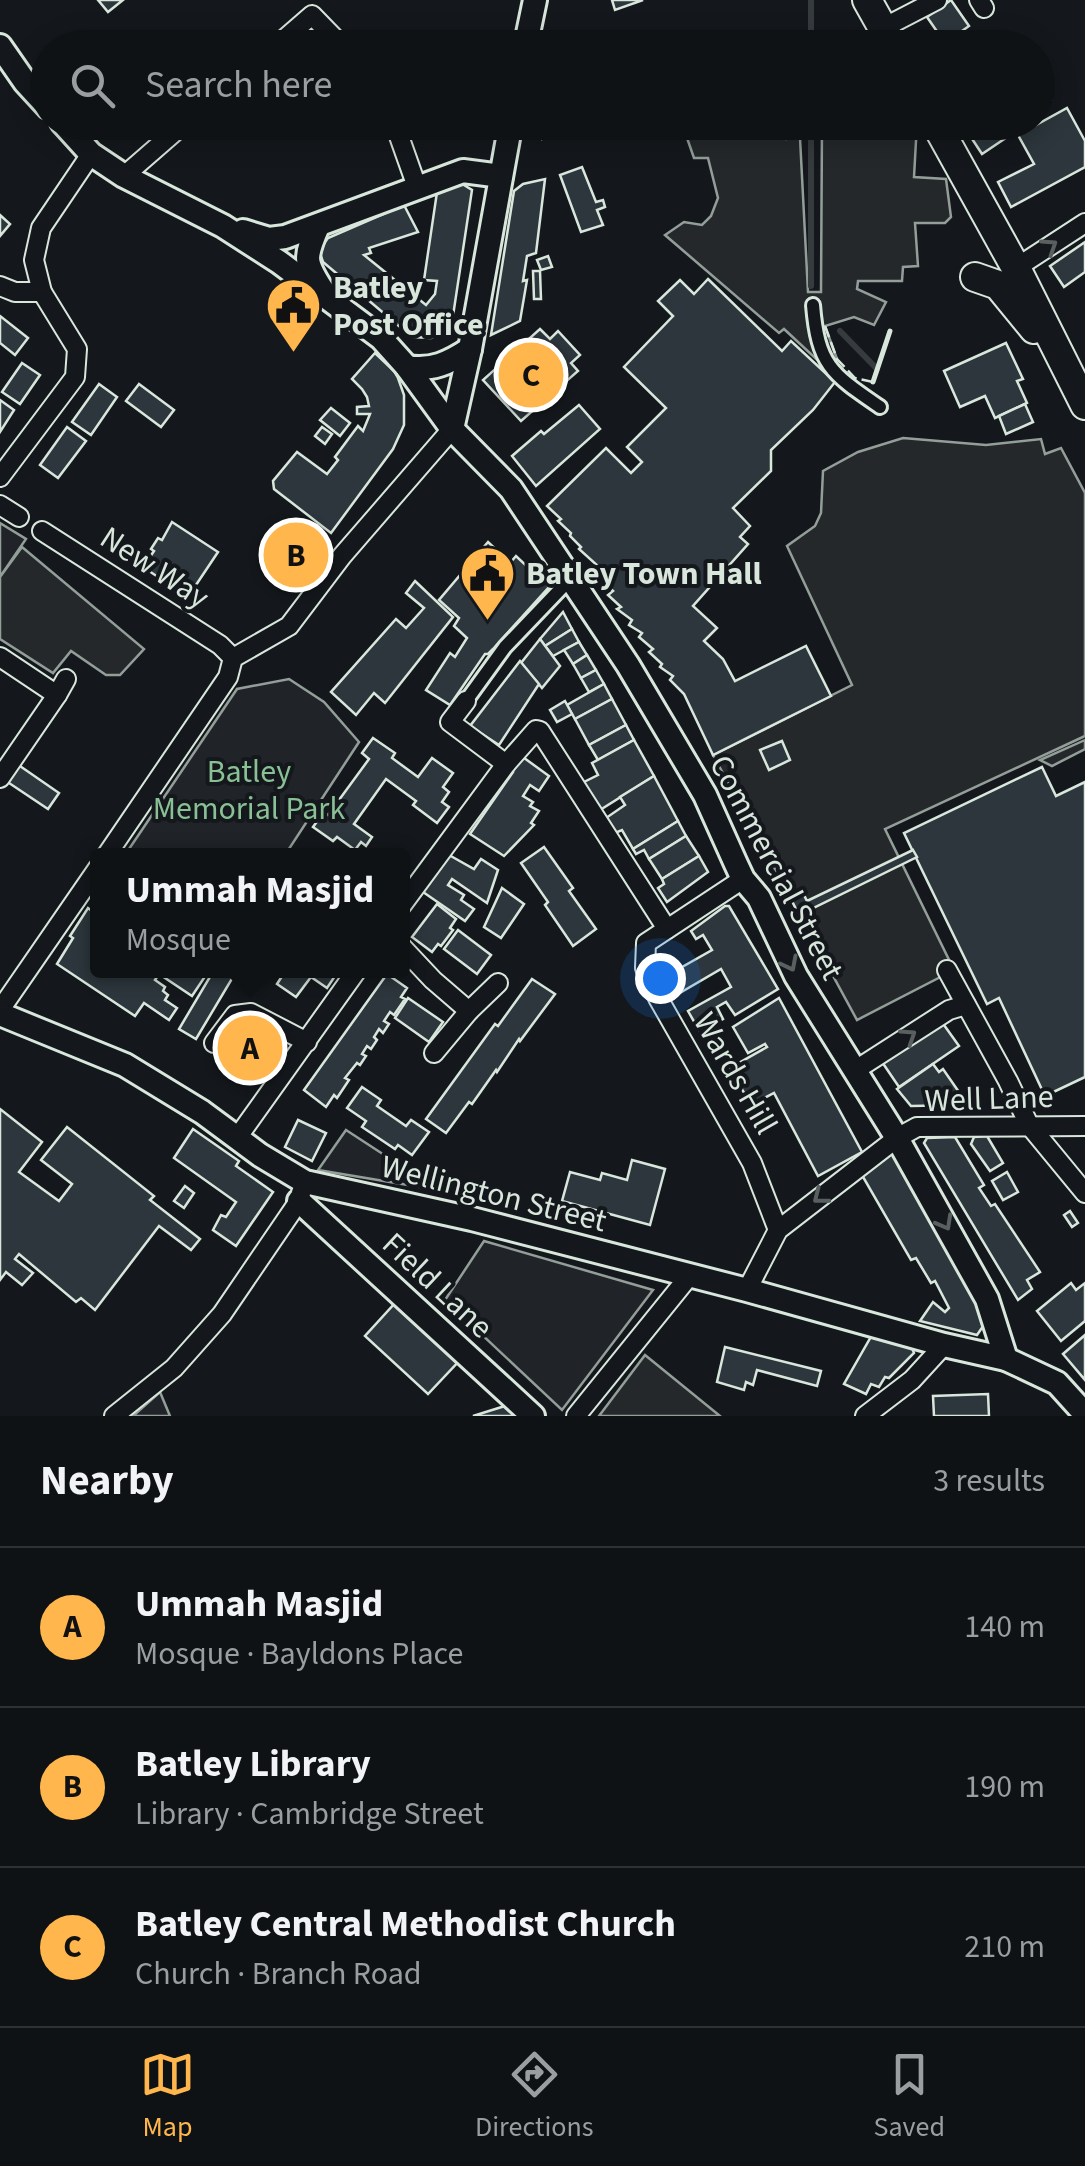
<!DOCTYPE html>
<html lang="en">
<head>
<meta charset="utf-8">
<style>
  body { margin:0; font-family:"Source Sans 3",sans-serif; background:#1d2022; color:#f1f3f6 }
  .you { position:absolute; left:660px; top:978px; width:35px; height:35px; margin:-25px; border:8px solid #fff; border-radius:50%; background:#1a73e8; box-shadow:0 0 0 15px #1a73e833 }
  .badge { display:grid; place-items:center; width:65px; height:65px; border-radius:50%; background:#ffb74d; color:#111; font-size:32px; font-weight:700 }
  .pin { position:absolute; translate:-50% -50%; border:5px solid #fff; box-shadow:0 2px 10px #0006 }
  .popup { position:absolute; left:90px; top:848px; width:320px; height:130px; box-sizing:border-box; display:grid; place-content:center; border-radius:10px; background:#0f1215; filter:drop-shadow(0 2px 8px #0005); font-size:32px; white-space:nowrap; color:#9b9ea0 }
  .popup b { font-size:38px; color:#f1f3f6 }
  .popup::after { content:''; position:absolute; left:50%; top:100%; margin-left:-20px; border:20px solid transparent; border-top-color:#0f1215 }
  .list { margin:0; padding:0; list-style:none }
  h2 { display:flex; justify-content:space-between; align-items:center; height:130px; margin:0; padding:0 40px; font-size:42px }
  h2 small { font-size:32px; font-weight:400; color:#9b9ea0 }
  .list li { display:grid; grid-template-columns:65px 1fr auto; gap:30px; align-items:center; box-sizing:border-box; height:160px; padding:0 40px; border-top:2px solid #2f3234 }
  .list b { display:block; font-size:38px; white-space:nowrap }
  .list p { margin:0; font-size:32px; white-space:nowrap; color:#9b9ea0 }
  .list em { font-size:32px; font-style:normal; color:#9b9ea0 }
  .icon { flex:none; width:55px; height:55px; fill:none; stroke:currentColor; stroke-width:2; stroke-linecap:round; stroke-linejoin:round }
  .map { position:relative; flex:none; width:1085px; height:1416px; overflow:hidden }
  .search { position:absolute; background:#0f1215; box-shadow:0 5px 25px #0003; left:30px; right:30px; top:30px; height:110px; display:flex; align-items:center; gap:25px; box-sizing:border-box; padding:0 35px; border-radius:55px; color:#9b9ea0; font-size:38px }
  .sheet { height:610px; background:#0f1215 }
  nav { display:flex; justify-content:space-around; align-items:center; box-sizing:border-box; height:140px; border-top:2px solid #2f3234; background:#0f1215; font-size:28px; color:#9b9ea0 }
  nav a { display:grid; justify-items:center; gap:5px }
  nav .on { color:#ffb74d }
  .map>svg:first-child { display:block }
  .green { fill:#202428; stroke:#939e99; stroke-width:2.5 }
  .parking { fill:#24282b; stroke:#939e99; stroke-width:2.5 }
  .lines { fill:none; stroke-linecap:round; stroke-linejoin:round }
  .stream { stroke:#363b3e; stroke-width:6 }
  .building { fill:#2c363c; stroke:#d8e6dc; stroke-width:2.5 }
  .pedestrian-casing { stroke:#d8e6dc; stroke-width:18 }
  .minor-casing { stroke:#d8e6dc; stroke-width:22 }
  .tertiary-casing { stroke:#d8e6dc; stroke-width:28 }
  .primary-casing { stroke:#d8e6dc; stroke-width:32 }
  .pedestrian { stroke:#14181c; stroke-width:12 }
  .minor { stroke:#14181c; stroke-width:18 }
  .tertiary { stroke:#14181c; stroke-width:22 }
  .primary { stroke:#14181c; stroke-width:28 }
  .fence { stroke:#d8e6dc; stroke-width:2.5; stroke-dasharray:12 5; stroke-linecap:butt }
  .wall { stroke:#d8e6dc; stroke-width:5 }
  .oneway { stroke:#59605f }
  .labels { text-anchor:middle; stroke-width:8; stroke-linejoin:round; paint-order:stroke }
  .poi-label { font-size:32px; font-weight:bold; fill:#d8e6dc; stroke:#14181c; text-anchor:start }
  .street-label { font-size:32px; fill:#d8e6dc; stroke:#14181c }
  .park-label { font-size:32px; fill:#8ac095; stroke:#14181c }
</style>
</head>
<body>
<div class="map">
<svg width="1085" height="1416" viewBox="0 0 1085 1416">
  <rect width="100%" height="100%" fill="#14181c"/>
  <g class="green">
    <path d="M0,523L26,539L0,577Z"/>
    <path d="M289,679L324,702L359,742L285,855H125L237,689Z"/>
    <path d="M346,1130L438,1190L318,1170Z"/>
    <path d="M484,1241L653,1290L562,1410L445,1300Z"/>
    <path d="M160,1392L170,1416H133Z"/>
  </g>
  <g class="parking">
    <path d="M731,123H769L771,128L782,126L786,139L800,138L808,292H821L822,123H917L914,177L946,179L951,217L945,223H915L918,266L903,267L902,281H858L857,289L886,302L874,325L854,317L825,326L837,359L827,369L784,329L779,333L665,235L684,222L702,225L711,216L718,198L708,158H694L687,138Z"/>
    <path d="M903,438L986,445L1041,439L1045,454L1061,448L1085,493V736L885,829L954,970L857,1020L713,755L852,685L787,546L815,526L821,513L823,471L858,452Z"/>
    <path d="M22,547L144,649L120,675H106L71,651L53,673L0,639V577Z"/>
    <path d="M1085,740V749L1052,766L1040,760Z"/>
    <path d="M645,1355L720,1416H599Z"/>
  </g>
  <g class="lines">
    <g class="stream">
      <path d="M811,0V48"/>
      <path d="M811,122V286"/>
      <path d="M840,331L877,369"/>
    </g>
  </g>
  <g class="building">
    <path d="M98,0H123L108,12Z"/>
    <path d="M612,0H643L615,10Z"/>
    <path d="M951,0L969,26L945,43L927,17Z"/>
    <path d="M975,35L983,48H954Z"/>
    <path d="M1038,80L1051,100L1038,110Z"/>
    <path d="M1067,108L1085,141V167L1011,207L998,182L1034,164L1018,135Z"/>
    <path d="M526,122H590L542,139L537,127L529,130Z"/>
    <path d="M961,122H1018L1022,127L982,154Z"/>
    <path d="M582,167L596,202L603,200L605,207L597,210L603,225L581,232L560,175Z"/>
    <path d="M545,179L536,253L527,256L523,281L527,280L520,321L491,335L514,191L523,184Z"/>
    <path d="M459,182L472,190L453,316L440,334L431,338L412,337L323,262L319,250L328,238L404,205L418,232L369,248L371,253L364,255L426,305L435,294L437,281L424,280L437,192Z"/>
    <path d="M0,215L10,224L0,236Z"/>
    <path d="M1085,242V272L1064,287L1050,266Z"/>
    <path d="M548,256L552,267L541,270L537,260Z"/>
    <path d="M533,271H540L541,299H534Z"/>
    <path d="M708,279L782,351L791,341L835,382L813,410L771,450V471L733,508L750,526L740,537L748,544L693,606L717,628L704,641L723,659L735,681L806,646L831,696L713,755L684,694L670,680L673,676L660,667L662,664L649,652L653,649L639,637L642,633L629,625L632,620L617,609L621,607L608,595L613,591L603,582L609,576L579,549L581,547L570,536L571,533L558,521L561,519L547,506L606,448L631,473L642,462L627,447L666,408L624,367L673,316L658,301L680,280L694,294Z"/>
    <path d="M0,316L28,338L15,355L0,343Z"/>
    <path d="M540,329L550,339L558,331L580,355L571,363L578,371L521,421L483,380Z"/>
    <path d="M1006,343L1023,379L1017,381L1027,403L995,418L985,396L960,407L944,371Z"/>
    <path d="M375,353L394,371L398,378L404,395V425L393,449L331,533L274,489L273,481L297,452L327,474L338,460L335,457L358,426L363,431L370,414H357V407L369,406L367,397L362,389L352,379Z"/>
    <path d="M22,363L40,375L20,404L2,392Z"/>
    <path d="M99,384L117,397L91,435L72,422Z"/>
    <path d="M139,384L174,410L161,427L126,401Z"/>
    <path d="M0,400L14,410L0,432Z"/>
    <path d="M1025,404L1033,422L1006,434L999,416Z"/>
    <path d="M579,405L600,429L536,486L512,456L541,431L544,434Z"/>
    <path d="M331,408L350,423L340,436L320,420Z"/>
    <path d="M67,427L86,441L58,478L40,465Z"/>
    <path d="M322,427L332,434L325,444L315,436Z"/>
    <path d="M172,522L218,552L188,597L143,567L154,551L151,549L158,538L162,540Z"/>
    <path d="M488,542L510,563L516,556L549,587L493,649L488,654H485L450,705L426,690L450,653L455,657L467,638L454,626L459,618L439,600Z"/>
    <path d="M415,581L453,617L385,703L374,693L356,715L331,692L396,619L406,628L424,608L406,593Z"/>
    <path d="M563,612L572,629L545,646L540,639Z"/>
    <path d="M572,629L579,642L553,656L545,646Z"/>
    <path d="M540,639L560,666L542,688L521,663Z"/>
    <path d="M579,642L587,655L573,664L564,650Z"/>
    <path d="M587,655L596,670L581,678L573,664Z"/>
    <path d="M520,661L539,684L499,745L470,726Z"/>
    <path d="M596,670L604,684L589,692L581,678Z"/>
    <path d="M604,684L612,699L575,719L567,705Z"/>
    <path d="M612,699L626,725L589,745L575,719Z"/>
    <path d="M565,701L572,714L557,722L550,710Z"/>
    <path d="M626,725L634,740L598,760L589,745Z"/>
    <path d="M373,738L395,753L392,758L418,777L432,758L453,773L443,787L449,792L442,802L449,807L437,823L413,805L416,801L386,779L354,824L372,837L366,846L361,842L355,850L337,837L333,841L313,827L324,812L328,815L369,759L362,753Z"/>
    <path d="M634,740L654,776L600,810L584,782L598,775L592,763Z"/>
    <path d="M782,741L790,760L769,770L760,750Z"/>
    <path d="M520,755L549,776L539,791L530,785L523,796L533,802L530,806L539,811L531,823L534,825L504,856L470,834L513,772L510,770Z"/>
    <path d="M17,764L59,793L48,809L6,781Z"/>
    <path d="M1042,767L1056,796L1085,782V1077L1045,1096L999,998L987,1004L904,833Z"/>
    <path d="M654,776L678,821L633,849L622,830L615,833L606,818L625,805L620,797Z"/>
    <path d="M678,821L686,836L649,859L644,850L636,854L633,849Z"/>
    <path d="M686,836L699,856L662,879L649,859Z"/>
    <path d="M544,847L573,888L569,891L596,929L573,946L545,905L548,902L521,863Z"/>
    <path d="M913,850L917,857L799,915L790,897L802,891L807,901Z"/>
    <path d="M449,855L474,869L481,859L498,870L487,903L452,879L448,885L464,895L461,900L474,909L465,921L423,892Z"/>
    <path d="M699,856L708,872L667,902L658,888L664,884L662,879Z"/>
    <path d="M502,888L524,904L501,938L484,927Z"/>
    <path d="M98,903V970L208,972L192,996L159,974L155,980L165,987L163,991L168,995L165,1000L177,1008L169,1020L144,1003L135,1016L57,964L73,938L70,936L88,908L92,911Z"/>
    <path d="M437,904L456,919L450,928L453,930L441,946L438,944L432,952L412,937Z"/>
    <path d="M725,906H729L778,989L735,1015L726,1002L717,1007L723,1019L700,1032L688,1011L731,987L721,969L678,994L668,975L712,950L703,935L696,939L691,931Z"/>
    <path d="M458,930L491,955L477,974L444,949Z"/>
    <path d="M214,970H221L233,977L196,1039L179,1029Z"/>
    <path d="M286,970H339L327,988L311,977L296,997L277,984Z"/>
    <path d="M387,974L407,988L401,997L405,999L394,1015L390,1012L384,1021L389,1024L383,1033L379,1029L374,1037L377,1040L371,1049L367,1046L362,1054L366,1056L360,1065L357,1063L345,1078L349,1080L337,1098L334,1095L326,1107L304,1090Z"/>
    <path d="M532,979L555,994L520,1041L519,1039L497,1072L496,1070L472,1104L469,1102L446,1133L426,1119L495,1024L498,1026Z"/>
    <path d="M408,998L443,1022L429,1042L395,1018Z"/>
    <path d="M779,998L862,1152L818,1176L774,1093L751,1105L730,1068L767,1047L765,1044L748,1053L733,1027Z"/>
    <path d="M939,1018L959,1046L899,1087L880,1059Z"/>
    <path d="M244,1024L273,1045L270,1051L274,1058L268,1066L256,1065L253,1069L235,1056L234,1058L225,1052Z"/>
    <path d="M933,1064L939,1072L943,1069L961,1095L955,1099L960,1105L911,1106L897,1089Z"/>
    <path d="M362,1087L381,1100L377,1106L406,1126L411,1120L429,1132L412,1155L398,1145L395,1149L362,1127L366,1121L347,1108Z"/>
    <path d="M0,1109L42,1142L19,1172L59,1201L72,1184L41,1160L67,1127L154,1196L150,1200L200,1239L191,1250L159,1226L95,1310L81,1298L76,1302L19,1254L15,1259L33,1273L22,1285L6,1272L0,1280Z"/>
    <path d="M298,1120L326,1133L312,1161L285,1147Z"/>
    <path d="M193,1129L239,1161L236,1166L273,1192L236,1246L213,1230L221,1215L226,1217L236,1202L174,1158Z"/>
    <path d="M987,1136L1003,1163L990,1171L971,1144L974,1137Z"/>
    <path d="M955,1137L984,1185L979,1188L991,1206L995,1204L1040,1272L1027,1280L1032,1289L1018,1300L924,1143L927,1138Z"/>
    <path d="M893,1151L988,1319L977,1335L920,1321L933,1302L945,1312L949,1308L935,1281L931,1283L916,1258L911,1260L859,1170Z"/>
    <path d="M632,1160L665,1169L650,1225L562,1201L570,1172L600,1180L602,1173L627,1180Z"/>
    <path d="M1007,1172L1018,1192L1003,1200L992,1181Z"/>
    <path d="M185,1186L194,1193L184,1208L174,1201Z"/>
    <path d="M1070,1211L1078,1223L1072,1227L1064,1215Z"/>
    <path d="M1071,1283L1076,1290L1085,1283V1321L1061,1341L1037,1311Z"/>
    <path d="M396,1302L460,1360L428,1394L365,1336Z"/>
    <path d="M872,1335L911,1345L914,1353L889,1378L885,1377L879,1387L871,1384L866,1394L844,1384Z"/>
    <path d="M1085,1335V1380L1063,1354Z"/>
    <path d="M725,1347L821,1371L817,1386L757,1370L753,1385L746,1382L744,1390L717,1382Z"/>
    <path d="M988,1394L989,1416H934L933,1396Z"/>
    <path d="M505,1406L515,1416H473Z"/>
  </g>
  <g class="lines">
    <defs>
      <g id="pedestrian">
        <path d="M813,305C818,366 832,374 880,407"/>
        <path d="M466,701L505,647L571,578"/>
      </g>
      <g id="minor">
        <path d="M979,0L984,8"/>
        <path d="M883,28L937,0"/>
        <path d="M274,48L312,15L344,48"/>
        <path d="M394,122L417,187"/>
        <path d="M124,176L186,122"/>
        <path d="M1016,268L1085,223"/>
        <path d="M0,286L15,292H42"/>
        <path d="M0,477L75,377L77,349L42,292L34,260L41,228L91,154"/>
        <path d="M0,505L19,517"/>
        <path d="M42,531L220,645L233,658"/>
        <path d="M0,657L57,695"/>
        <path d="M466,701L450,722L506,764"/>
        <path d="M0,778L57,695L66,679"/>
        <path d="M106,856L228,677L233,658L289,626L342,556L452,429"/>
        <path d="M743,879L646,943L645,968L658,998L752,1163L778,1230"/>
        <path d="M402,905L506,764L536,730L540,731L667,929"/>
        <path d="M402,947L433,980L469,1011"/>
        <path d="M947,970L1008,1081L1029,1125L1085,1193"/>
        <path d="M0,1010L98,868"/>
        <path d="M214,1043L235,1015L251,1013L307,1042"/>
        <path d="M434,1053L469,1011L498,983"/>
        <path d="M854,1071L949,1010L966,1005"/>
        <path d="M237,1138L357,970"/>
        <path d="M747,1290L778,1230L897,1138L917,1127L1085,1126"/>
        <path d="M114,1416L174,1368L222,1314L299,1201L301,1193"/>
        <path d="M576,1416L690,1275"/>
        <path d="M865,1416L912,1380L944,1345"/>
      </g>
      <g id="tertiary">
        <path d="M0,46L25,82L48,107"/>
        <path d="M525,48L535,0"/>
        <path d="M62,122L91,154L124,176L223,226L279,262L381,338L407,367L452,429L511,489L628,665L705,795L736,864L743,879L759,898L796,976L897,1138L987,1299L1006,1359"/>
        <path d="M318,226C304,258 304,262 323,291"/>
        <path d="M243,231L269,239L285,237L463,171L501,176"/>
        <path d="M407,367C432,371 449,363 470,349"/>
        <path d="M452,429L470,349L511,122"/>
        <path d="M0,1014L125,1065L202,1112L260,1155L305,1182L472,1219L747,1290L944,1345L1006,1359L1057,1383L1085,1414"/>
        <path d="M299,1201L533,1416"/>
      </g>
      <g id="primary">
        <path d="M867,0L894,48"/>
        <path d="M935,122L1016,268L1085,405"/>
        <path d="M975,277L998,285L1034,329"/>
      </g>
    </defs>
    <use href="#pedestrian" class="pedestrian-casing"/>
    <use href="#minor" class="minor-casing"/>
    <use href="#tertiary" class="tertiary-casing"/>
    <use href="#primary" class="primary-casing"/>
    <use href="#pedestrian" class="pedestrian"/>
    <use href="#minor" class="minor"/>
    <use href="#tertiary" class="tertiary"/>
    <use href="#primary" class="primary"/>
    <path class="fence" d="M825,326L837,359L855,378L873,382"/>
    <path class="wall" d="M873,382L890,331"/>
  </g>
  <defs><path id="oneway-chevron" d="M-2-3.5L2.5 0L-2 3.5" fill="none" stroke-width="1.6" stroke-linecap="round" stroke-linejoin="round" transform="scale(2.5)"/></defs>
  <g class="oneway">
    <use href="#oneway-chevron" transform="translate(1050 246) rotate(-33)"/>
    <use href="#oneway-chevron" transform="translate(790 964) rotate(63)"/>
    <use href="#oneway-chevron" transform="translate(909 1036) rotate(-33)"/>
    <use href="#oneway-chevron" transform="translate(820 1197) rotate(142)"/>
    <use href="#oneway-chevron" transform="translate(945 1223) rotate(61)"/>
  </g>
  <defs>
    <symbol id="civic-pin" viewBox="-11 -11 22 30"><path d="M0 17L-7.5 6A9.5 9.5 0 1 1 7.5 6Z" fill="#ffb74d" stroke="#14181c"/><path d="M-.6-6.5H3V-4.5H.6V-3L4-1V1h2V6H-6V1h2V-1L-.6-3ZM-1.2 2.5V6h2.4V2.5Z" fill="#111"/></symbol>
  </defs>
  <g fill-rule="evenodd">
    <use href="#civic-pin" x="262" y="274" width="63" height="86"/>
    <use href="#civic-pin" x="456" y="542" width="63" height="86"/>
  </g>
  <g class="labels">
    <g class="poi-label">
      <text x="333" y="298">Batley<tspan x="333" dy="37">Post Office</tspan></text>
      <text x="526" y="584">Batley Town Hall</text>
    </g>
    <g class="street-label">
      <text transform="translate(155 567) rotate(33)" y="11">New Way</text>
      <text transform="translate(777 867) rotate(62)" y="11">Commercial Street</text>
      <text transform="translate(736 1073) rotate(60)" y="11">Wards Hill</text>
      <text transform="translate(989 1098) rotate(-2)" y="11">Well Lane</text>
      <text transform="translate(494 1193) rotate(14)" y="11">Wellington Street</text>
      <text transform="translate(438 1285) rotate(43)" y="11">Field Lane</text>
    </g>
    <g class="park-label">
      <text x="249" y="782">Batley<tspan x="249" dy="37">Memorial Park</tspan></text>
    </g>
  </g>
</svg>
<div class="you"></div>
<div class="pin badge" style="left:250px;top:1048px">A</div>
<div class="popup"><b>Ummah Masjid</b>Mosque</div>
<div class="pin badge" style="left:296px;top:555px">B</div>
<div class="pin badge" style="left:531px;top:375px">C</div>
<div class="search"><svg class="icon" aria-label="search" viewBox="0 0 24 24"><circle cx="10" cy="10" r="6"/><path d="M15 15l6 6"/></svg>Search here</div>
</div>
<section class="sheet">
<h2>Nearby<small>3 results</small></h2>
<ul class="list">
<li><span class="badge">A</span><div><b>Ummah Masjid</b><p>Mosque · Bayldons Place</p></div><em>140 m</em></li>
<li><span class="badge">B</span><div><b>Batley Library</b><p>Library · Cambridge Street</p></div><em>190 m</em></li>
<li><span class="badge">C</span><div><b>Batley Central Methodist Church</b><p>Church · Branch Road</p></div><em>210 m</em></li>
</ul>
</section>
<nav>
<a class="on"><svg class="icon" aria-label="map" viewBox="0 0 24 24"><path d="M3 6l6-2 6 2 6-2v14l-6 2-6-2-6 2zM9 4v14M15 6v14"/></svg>Map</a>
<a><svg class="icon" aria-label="directions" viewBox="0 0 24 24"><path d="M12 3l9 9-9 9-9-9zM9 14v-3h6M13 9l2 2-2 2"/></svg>Directions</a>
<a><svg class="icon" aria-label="saved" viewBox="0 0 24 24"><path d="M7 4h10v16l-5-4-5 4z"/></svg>Saved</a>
</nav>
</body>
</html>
